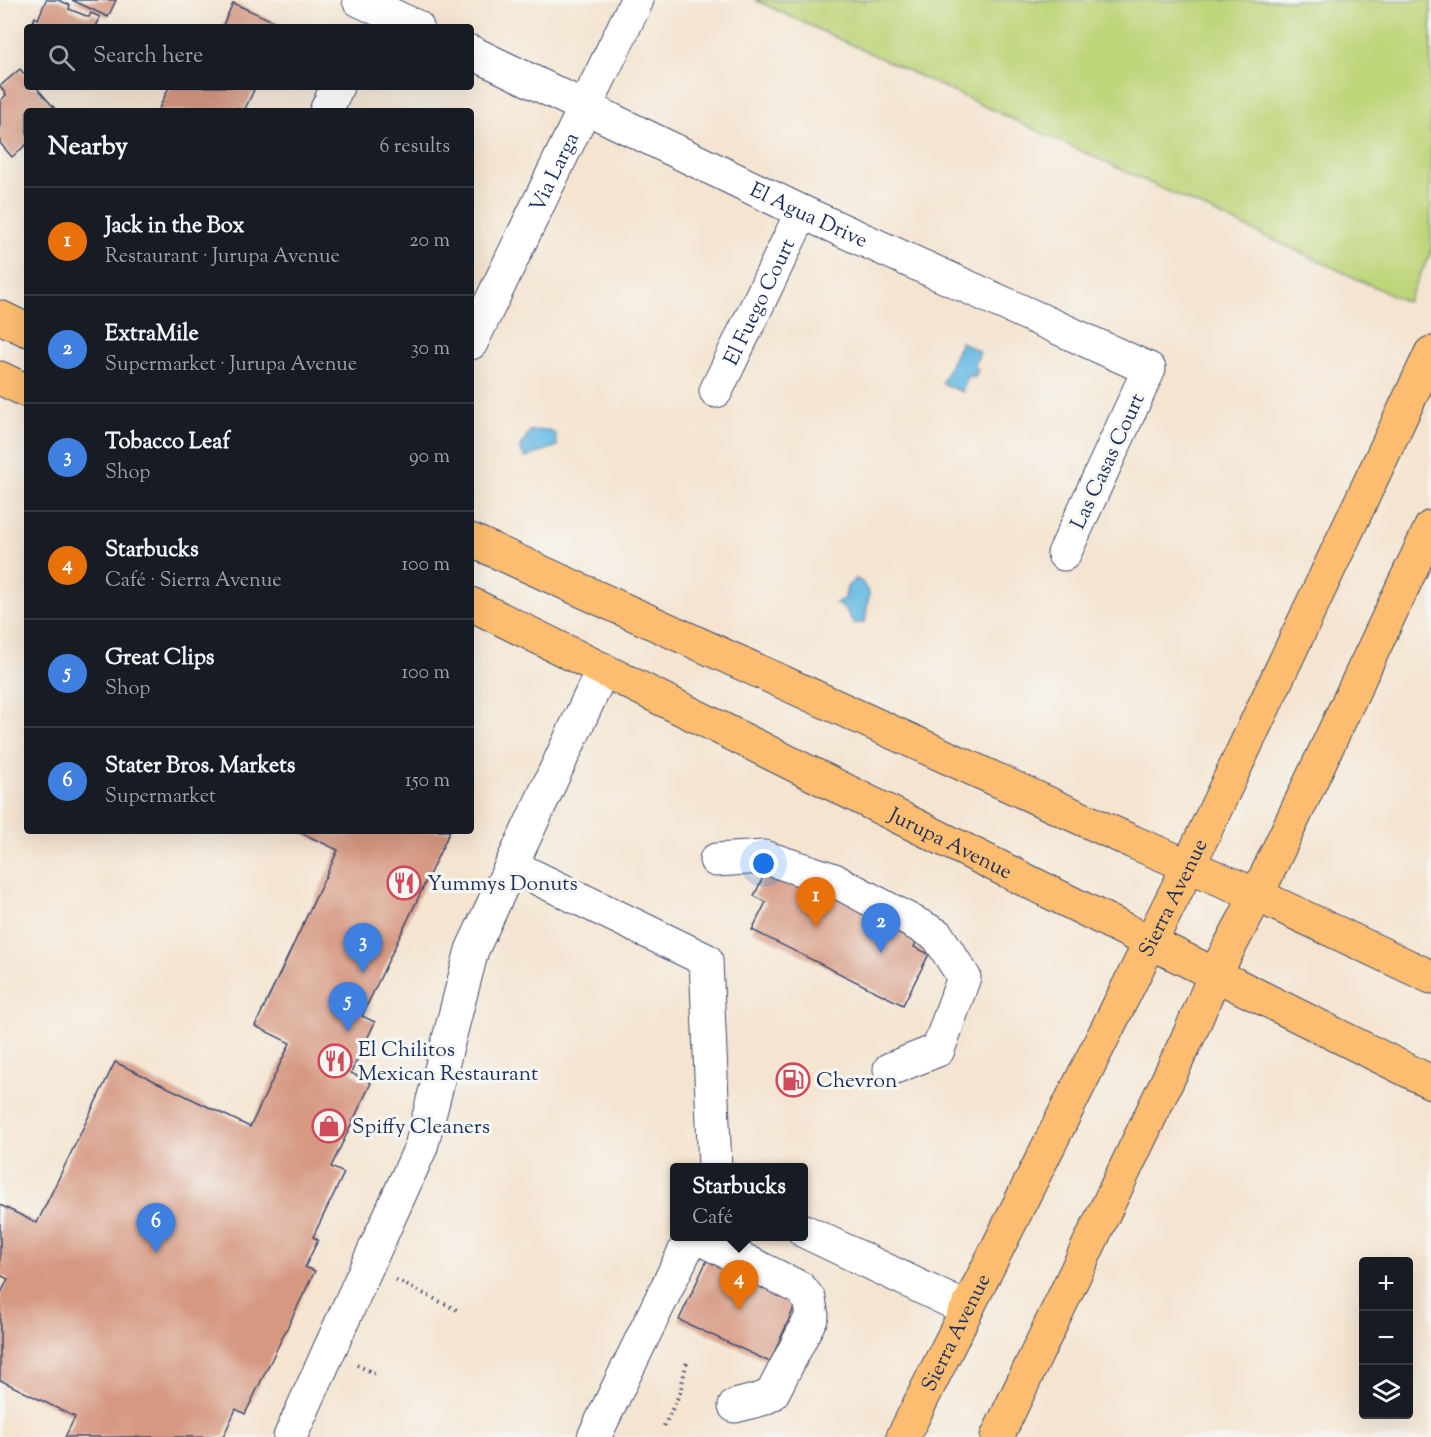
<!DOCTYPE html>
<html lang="en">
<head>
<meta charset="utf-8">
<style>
  body { margin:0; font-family:"Sorts Mill Goudy",serif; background:#242831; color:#f1f3f6 }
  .controls { position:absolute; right:18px; bottom:18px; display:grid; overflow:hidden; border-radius:6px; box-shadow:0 6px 24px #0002 }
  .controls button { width:54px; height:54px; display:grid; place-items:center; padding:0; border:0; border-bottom:2px solid #363941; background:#171b24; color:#f1f3f6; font:30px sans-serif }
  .you { position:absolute; left:764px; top:864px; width:21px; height:21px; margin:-15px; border:4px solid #fff; border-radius:50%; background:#1a73e8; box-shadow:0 0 0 9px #1a73e833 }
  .badge { display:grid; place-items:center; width:39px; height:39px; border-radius:50%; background:#0f766e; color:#fff; font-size:20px; font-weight:700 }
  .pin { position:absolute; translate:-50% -50px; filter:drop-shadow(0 2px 3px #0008) }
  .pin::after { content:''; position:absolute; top:32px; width:21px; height:18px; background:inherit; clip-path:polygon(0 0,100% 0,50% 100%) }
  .popup { position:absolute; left:670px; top:1163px; width:138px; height:78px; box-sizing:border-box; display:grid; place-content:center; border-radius:6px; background:#171b24; filter:drop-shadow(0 2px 4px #0005); font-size:20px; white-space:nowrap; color:#9ea1a6 }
  .popup b { font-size:22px; color:#f1f3f6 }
  .popup::after { content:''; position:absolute; left:50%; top:100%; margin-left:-12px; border:12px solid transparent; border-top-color:#171b24 }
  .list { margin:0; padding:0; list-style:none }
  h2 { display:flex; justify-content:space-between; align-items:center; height:78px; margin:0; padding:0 24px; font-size:26px }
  h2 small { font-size:20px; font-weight:400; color:#9ea1a6 }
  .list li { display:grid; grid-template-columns:39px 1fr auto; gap:18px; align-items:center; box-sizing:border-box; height:108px; padding:0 24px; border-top:2px solid #363941 }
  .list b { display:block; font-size:22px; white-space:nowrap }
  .list p { margin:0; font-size:20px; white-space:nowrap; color:#9ea1a6 }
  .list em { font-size:20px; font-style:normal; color:#9ea1a6 }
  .icon { flex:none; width:33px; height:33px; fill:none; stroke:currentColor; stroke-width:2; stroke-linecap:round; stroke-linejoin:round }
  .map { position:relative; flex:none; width:1431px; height:1437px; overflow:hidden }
  .search { position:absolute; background:#171b24; box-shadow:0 6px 24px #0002; left:24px; top:24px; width:450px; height:66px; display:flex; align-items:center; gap:15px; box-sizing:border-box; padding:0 21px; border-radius:6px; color:#9ea1a6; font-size:22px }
  .panel { position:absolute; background:#171b24; box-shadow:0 6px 24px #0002; left:24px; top:108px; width:450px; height:726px; border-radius:6px }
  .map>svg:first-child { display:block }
  .green { fill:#bed57a; stroke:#6c826c; stroke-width:1.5 }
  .water { fill:#67bae3; stroke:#4174a0; stroke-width:1.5 }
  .building { fill:#d69881 }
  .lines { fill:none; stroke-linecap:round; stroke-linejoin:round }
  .minor-casing { stroke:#3c4a6f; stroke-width:35 }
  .major-casing { stroke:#3c4a6f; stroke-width:35 }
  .path { stroke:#3c4a6f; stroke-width:4; stroke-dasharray:1.5 4.5; stroke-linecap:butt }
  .minor { stroke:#fff; stroke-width:33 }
  .major { stroke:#fcbd6f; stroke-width:33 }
  .labels { text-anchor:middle; stroke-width:6; stroke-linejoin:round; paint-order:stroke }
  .street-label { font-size:21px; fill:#1b2f5e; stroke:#f6f6f2 }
  .poi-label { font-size:21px; fill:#1b2f5e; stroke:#f6f6f2; text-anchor:start }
</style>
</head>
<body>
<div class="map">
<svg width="1431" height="1437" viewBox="0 0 1431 1437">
  <rect width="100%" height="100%" fill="#f6f6f2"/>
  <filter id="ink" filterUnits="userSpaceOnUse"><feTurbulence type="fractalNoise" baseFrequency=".0167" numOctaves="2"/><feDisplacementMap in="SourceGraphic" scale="12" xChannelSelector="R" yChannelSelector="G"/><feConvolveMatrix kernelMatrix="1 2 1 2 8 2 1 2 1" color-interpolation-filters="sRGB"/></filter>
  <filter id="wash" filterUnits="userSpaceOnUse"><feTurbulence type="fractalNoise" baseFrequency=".008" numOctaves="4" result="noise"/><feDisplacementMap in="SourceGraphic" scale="24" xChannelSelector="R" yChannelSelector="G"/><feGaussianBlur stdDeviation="1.35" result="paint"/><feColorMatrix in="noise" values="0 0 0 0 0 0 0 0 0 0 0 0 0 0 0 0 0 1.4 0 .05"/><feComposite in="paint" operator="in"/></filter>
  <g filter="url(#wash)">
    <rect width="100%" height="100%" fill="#f4e4d0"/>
    <path class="green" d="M755,0H1431V252L1407,302Z"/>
    <g class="water">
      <path d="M961,342L980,352L974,366L978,369L975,377L968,375L962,392L942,383Z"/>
      <path d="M548,430L556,435L557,446L525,458L520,448L530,431Z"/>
      <path d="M856,579L862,582L869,594L865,622L854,624L846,610L836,603L845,598L847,587Z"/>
    </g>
    <g id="blocks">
      <g class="building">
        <path d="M46,0H58L70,5L69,9L89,17L91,13L100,17L96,27H31L35,17L38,19Z"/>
        <path d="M72,0H116L108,17Z"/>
        <path d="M233,3L282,25L281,27H222Z"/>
        <path d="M20,69L27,77V87H36L57,111H27V144L12,157L0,143V101L6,95L0,86Z"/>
        <path d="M169,87H247L254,90L244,111L235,108L234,111H158Z"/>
        <path d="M297,831H450L362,1016L375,1022L351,1073L371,1083L331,1167L344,1173L313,1237L318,1240L305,1267L315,1271L245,1414L236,1409L223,1437H65L75,1417L0,1380V1295L8,1279L0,1275V1205L37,1223L115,1062L250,1127L290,1043L255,1026L338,850Z"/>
        <path d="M768,867L920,935L914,947L929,954L903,1005L752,930L766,902L754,896Z"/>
        <path d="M708,1258L798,1299L770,1362L679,1320Z"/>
      </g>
    </g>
  </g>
  <g filter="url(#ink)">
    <use href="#blocks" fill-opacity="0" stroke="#3c4a6f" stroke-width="1.5"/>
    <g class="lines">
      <defs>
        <g id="minor">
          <path d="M359,0L417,27"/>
          <path id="s1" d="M471,52L802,212L1149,369L1064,554"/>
          <path d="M326,111L337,87"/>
          <path id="s2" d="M471,343L637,0"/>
          <path id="s3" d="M716,391L802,212"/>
          <path d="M716,860L764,857L834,880L937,935L964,977L938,1050L890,1069"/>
          <path d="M512,866L706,960L715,1168"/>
          <path d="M804,1231L967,1309"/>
          <path d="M695,1236L800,1288L809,1299L812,1316L772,1394L762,1399L735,1406"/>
          <path d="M290,1437L421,1147L472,950L603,669"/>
          <path d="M594,1437L692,1236"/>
        </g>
        <g id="major">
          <path d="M0,317L27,330"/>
          <path d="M0,378L27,391"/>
          <path d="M471,540L1133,842L1257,895L1431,977"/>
          <path id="s4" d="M471,604L1431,1082"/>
          <path id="s5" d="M903,1437L1188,867L1431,353"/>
          <path d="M997,1437L1191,1031L1215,974L1257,895L1431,527"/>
        </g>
      </defs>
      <use href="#minor" class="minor-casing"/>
      <use href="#major" class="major-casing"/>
      <g class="path">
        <path d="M396,1280L457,1310"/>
        <path d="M357,1365L376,1374"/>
        <path d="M664,1426L680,1393L687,1361"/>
      </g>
      <use href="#minor" class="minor"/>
      <use href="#major" class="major"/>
    </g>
  </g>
  <defs>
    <symbol id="restaurant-ring" viewBox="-11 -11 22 22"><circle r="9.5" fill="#f6f6f2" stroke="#d1495b" stroke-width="1.5"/><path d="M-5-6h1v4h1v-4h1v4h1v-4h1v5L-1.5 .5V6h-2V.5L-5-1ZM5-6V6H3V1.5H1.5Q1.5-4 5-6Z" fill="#d1495b"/></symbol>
    <symbol id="fuel-ring" viewBox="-11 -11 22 22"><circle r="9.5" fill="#f6f6f2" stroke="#d1495b" stroke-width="1.5"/><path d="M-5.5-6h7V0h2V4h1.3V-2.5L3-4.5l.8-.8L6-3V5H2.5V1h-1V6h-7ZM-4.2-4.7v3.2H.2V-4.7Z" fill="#d1495b"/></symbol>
    <symbol id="shop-ring" viewBox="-11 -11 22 22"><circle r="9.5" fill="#f6f6f2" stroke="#d1495b" stroke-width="1.5"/><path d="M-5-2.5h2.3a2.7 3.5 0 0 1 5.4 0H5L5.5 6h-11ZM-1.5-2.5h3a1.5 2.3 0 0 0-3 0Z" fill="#d1495b"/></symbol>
  </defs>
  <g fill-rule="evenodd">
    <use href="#restaurant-ring" x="385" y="864" width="38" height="38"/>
    <use href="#restaurant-ring" x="316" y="1042" width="38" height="38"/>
    <use href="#fuel-ring" x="774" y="1061" width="38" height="38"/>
    <use href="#shop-ring" x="310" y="1107" width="38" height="38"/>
  </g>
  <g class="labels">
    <g class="street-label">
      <text dy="7" stroke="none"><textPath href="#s2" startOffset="190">Via Larga</textPath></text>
      <text dy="7" stroke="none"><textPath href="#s1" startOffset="375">El Agua Drive</textPath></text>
      <text dy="7" stroke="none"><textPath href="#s3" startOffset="99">El Fuego Court</textPath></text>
      <text transform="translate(1107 461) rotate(-65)" y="7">Las Casas Court</text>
      <text dy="7" stroke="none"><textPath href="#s4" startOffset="536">Jurupa Avenue</textPath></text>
      <text dy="7" stroke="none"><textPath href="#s5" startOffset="603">Sierra Avenue</textPath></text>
      <text dy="7" stroke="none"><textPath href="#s5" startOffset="117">Sierra Avenue</textPath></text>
    </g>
    <g class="poi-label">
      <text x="427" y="890">Yummys Donuts</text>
      <text x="358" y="1056">El Chilitos<tspan x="358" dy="24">Mexican Restaurant</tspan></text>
      <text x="816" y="1087">Chevron</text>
      <text x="352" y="1133">Spiffy Cleaners</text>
    </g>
  </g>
</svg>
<div class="controls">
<button>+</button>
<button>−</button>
<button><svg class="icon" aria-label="layers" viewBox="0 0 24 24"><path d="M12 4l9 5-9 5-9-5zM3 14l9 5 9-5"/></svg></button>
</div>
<div class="you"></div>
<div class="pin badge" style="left:816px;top:927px;background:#e8710a">1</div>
<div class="pin badge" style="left:881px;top:953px;background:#3f7fe0">2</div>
<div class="pin badge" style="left:363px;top:973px;background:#3f7fe0">3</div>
<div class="pin badge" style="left:739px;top:1310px;background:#e8710a">4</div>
<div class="popup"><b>Starbucks</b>Café</div>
<div class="pin badge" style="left:348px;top:1032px;background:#3f7fe0">5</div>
<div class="pin badge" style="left:156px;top:1253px;background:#3f7fe0">6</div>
<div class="search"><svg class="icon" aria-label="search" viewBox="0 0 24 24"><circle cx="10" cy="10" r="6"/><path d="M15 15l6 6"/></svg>Search here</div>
<section class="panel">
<h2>Nearby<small>6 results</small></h2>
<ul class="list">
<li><span class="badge" style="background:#e8710a">1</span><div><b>Jack in the Box</b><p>Restaurant · Jurupa Avenue</p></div><em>20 m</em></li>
<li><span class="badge" style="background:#3f7fe0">2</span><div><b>ExtraMile</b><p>Supermarket · Jurupa Avenue</p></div><em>30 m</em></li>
<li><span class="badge" style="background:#3f7fe0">3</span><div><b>Tobacco Leaf</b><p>Shop</p></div><em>90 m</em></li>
<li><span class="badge" style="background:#e8710a">4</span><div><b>Starbucks</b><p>Café · Sierra Avenue</p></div><em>100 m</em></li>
<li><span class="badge" style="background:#3f7fe0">5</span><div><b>Great Clips</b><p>Shop</p></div><em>100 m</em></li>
<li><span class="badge" style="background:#3f7fe0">6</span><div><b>Stater Bros. Markets</b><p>Supermarket</p></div><em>150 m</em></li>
</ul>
</section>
</div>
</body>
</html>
